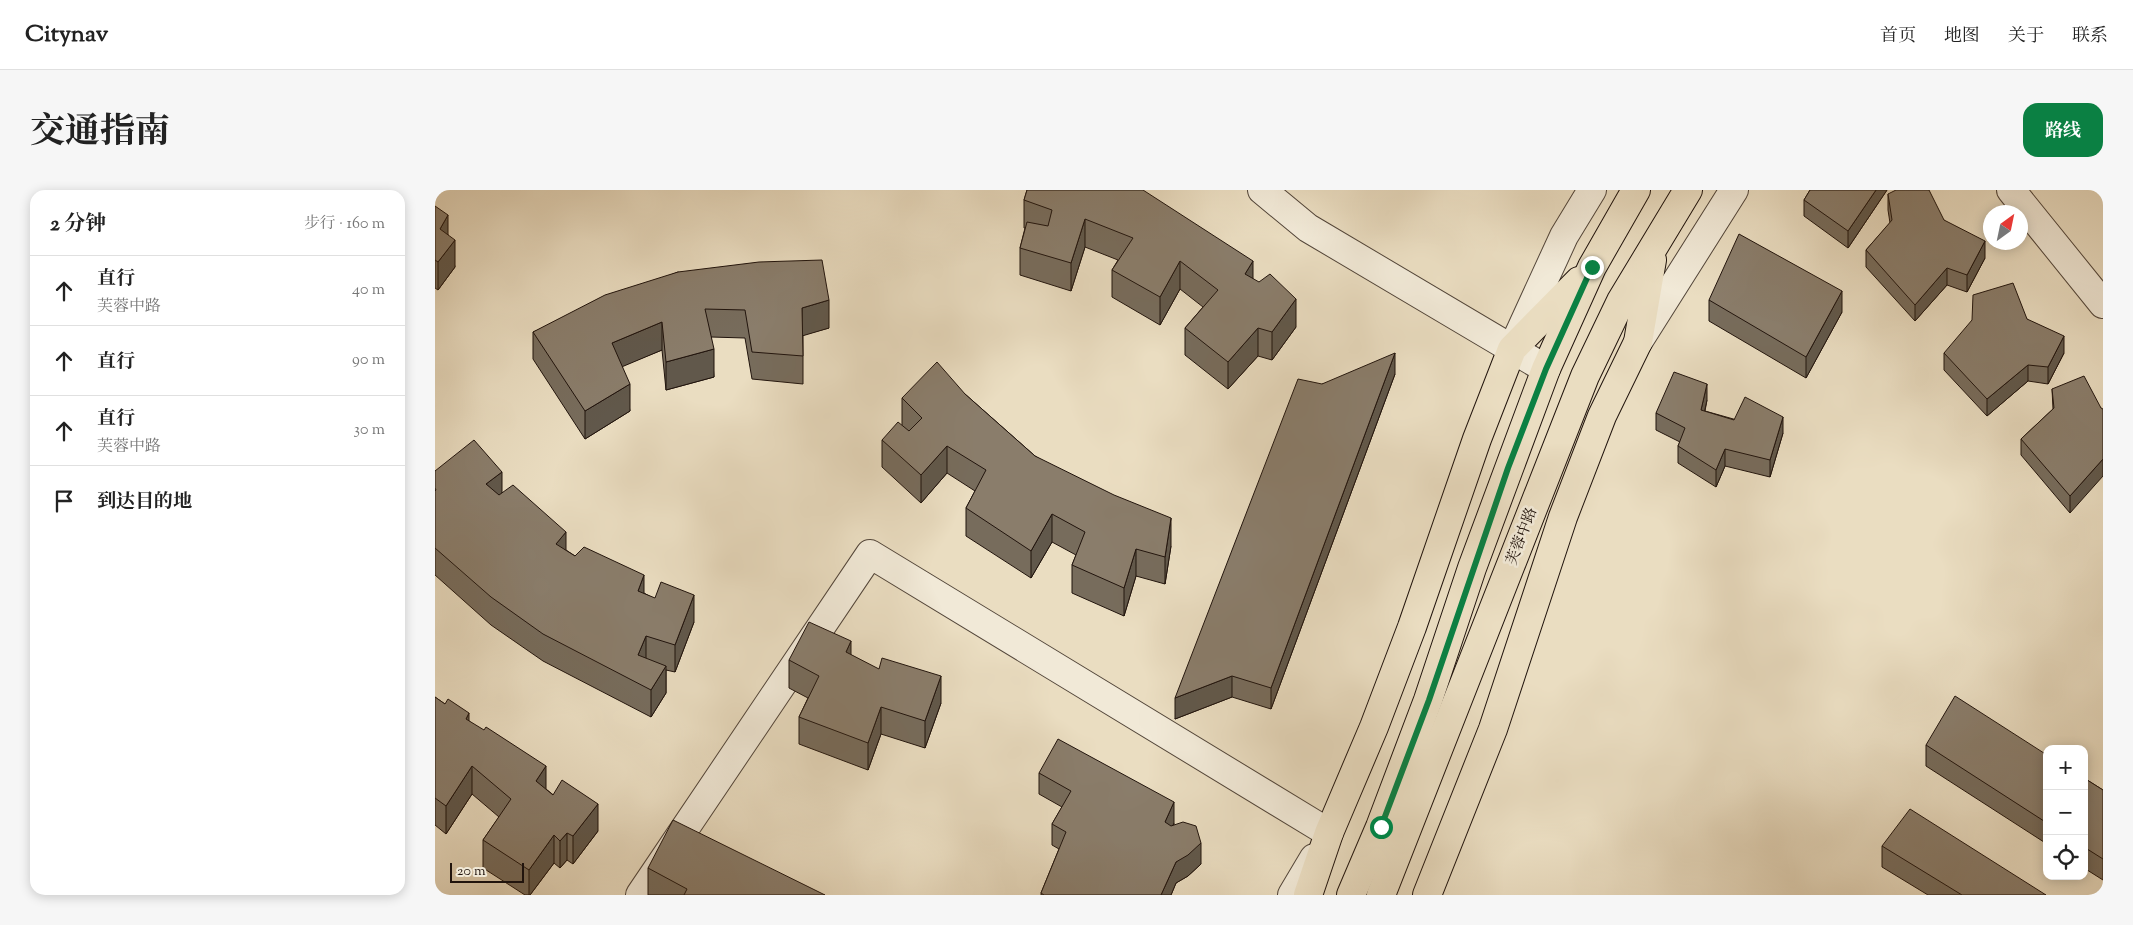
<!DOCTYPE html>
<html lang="zh">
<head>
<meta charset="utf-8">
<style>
  body { margin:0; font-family:"Sorts Mill Goudy","Noto Serif SC",serif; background:#f6f6f6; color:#222 }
  .controls { position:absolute; right:15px; bottom:15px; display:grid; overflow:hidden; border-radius:10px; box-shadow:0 2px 12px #0003 }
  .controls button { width:45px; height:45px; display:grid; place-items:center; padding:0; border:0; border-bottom:1px solid #e0e0e0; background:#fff; color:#222; font:25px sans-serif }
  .compass { position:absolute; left:1548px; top:15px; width:45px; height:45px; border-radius:50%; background:#fff; box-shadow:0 2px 12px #0003; rotate:33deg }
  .scale { position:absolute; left:15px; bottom:12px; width:74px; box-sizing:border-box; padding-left:5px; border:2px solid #21140d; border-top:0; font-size:14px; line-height:18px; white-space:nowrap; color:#21140d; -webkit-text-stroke:4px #f1e9d7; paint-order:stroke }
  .stop { position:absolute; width:15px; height:15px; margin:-11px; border:4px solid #0b8043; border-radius:50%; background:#fff }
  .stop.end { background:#0b8043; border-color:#fff; box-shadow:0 1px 5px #0008 }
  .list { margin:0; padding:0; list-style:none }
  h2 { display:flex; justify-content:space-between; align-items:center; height:65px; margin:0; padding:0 20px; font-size:21px }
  h2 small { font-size:16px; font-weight:400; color:#767676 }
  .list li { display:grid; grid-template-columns:32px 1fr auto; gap:15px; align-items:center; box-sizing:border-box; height:70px; padding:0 20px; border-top:1px solid #e0e0e0 }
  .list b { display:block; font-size:19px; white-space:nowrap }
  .list p { margin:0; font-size:16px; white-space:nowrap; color:#767676 }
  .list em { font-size:16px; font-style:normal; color:#767676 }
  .icon { flex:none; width:28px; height:28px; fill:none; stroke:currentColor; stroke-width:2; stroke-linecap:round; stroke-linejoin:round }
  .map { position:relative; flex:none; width:1668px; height:705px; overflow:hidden; border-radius:15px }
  header { display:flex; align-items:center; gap:30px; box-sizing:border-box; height:70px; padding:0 25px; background:#fff; border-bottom:1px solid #e0e0e0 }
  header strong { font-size:24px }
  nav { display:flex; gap:28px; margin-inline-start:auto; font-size:18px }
  .intro { display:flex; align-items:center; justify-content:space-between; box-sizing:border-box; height:120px; padding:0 30px }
  h1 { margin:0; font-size:35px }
  .button { padding:12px 22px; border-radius:15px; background:#0b8043; color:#fff; font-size:18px; font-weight:700 }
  main { display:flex; gap:30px; padding:0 30px }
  aside { flex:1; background:#fff; border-radius:15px; box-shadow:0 2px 12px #0003 }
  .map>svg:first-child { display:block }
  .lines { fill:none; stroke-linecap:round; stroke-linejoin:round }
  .minor-casing { stroke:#53463a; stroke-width:30 }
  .tertiary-casing { stroke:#53463a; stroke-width:30 }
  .primary-casing { stroke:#21140d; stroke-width:30 }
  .minor { stroke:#f1e9d7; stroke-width:28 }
  .tertiary { stroke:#f1e9d7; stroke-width:28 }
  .primary { stroke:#eaddc1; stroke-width:28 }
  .wall { fill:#776c5c; stroke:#21140d }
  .shaded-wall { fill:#61584b; stroke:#21140d }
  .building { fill:#8a7d6b; stroke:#21140d }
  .route { stroke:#0b8043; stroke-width:6 }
  .labels { text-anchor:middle; stroke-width:5; stroke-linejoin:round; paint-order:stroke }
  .street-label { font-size:15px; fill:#21140d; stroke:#f1e9d7 }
</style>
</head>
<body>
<header>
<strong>Citynav</strong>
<nav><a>首页</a><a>地图</a><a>关于</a><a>联系</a></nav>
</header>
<div class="intro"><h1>交通指南</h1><a class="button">路线</a></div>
<main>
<aside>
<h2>2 分钟<small>步行 · 160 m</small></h2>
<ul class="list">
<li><svg class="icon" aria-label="ahead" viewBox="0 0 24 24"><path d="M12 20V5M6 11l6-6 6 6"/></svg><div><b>直行</b><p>芙蓉中路</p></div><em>40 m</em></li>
<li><svg class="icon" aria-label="ahead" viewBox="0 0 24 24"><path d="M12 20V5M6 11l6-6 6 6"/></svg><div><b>直行</b></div><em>90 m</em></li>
<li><svg class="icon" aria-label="ahead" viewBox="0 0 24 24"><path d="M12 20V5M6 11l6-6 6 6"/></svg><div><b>直行</b><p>芙蓉中路</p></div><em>30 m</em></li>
<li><svg class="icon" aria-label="arrive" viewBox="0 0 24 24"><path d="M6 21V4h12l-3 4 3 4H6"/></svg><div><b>到达目的地</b></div></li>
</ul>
</aside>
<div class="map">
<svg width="1668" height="705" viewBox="0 0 1668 705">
  <rect width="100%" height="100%" fill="#eaddc1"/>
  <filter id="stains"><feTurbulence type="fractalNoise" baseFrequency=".004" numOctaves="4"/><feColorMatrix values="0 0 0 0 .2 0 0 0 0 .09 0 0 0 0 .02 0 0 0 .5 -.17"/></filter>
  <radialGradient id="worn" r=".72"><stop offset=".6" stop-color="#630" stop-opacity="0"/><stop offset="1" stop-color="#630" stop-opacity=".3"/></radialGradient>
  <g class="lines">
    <defs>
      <g id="minor">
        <path d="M827,0L873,38L1111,179"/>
        <path d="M205,705L435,364L894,643"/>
      </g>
      <g id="tertiary">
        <path d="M1576,0L1668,114"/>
        <path d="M1203,152L1299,0"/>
        <path d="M1079,155L1129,46L1157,0"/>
        <path d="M857,705L879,668"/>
      </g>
      <g id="primary">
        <path d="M873,705L894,643L939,537L977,437L1042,249L1077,159L1144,91"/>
        <path d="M916,705L945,637L993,510L1037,378L1111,179L1157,77L1201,0"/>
        <path d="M946,705L1150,186L1186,111L1253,0"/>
        <path d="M992,705L1058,539L1128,327L1167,226L1203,152L1217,70"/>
      </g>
    </defs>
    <use href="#minor" class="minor-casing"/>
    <use href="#tertiary" class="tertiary-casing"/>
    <use href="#primary" class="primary-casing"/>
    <use href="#minor" class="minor"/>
    <use href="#tertiary" class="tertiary"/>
    <use href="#primary" class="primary"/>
  </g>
  <g class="wall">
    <path d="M592,0L818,89L861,137L837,170L823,166L793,199L750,165V138L768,117L745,99L725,135L677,107V80L683,70L650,57L636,101L585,85V58L590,38H589V10Z"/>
    <path d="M1375,0H1452L1413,58L1369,26V10Z"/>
    <path d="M1453,4L1509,30L1550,68L1532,102L1512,95L1480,131L1431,77V60L1455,33L1453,20Z"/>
    <path d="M0,16L13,45L20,77L3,100L0,98Z"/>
    <path d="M243,82L394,138L368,145V194L317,189L310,148L276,147L279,187L231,200L227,160L187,176L195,221L150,249L98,169V142Z"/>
    <path d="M1274,110L1407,122L1371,188L1274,131Z"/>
    <path d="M1592,129L1629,163L1613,194L1593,191L1552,226L1509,180V163Z"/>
    <path d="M960,184L836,519L797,507L740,529L887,194Z"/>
    <path d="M1617,199L1666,218L1635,323L1586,265V249L1618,219Z"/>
    <path d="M530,204L600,266L736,356L730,394L701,386L689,426L637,403V375L641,365L617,352L596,388L531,346V318L540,301L512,283L486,313L447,277V250L467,235V208Z"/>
    <path d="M1272,210L1270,221L1348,243L1335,287L1290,276L1281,297L1243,273V256L1245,252L1221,240V223Z"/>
    <path d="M0,281L67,303L131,360L140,366L209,403L259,432L240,482L231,480V503L216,527L108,471L56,435L0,385Z"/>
    <path d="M416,465L506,513L490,558L446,544L433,580L364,554V527L373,508L354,498V470Z"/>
    <path d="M0,507L34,531L111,599L163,641L138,674L132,670L125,678L119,673L95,705H90L48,678V650L64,627L37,604L11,644L0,635Z"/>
    <path d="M1491,555L1612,565V654L1491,576Z"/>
    <path d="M604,583L739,633V635L766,674L753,686L741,693L736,705H606V703L624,659L617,655V634L627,617L604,604Z"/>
    <path d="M1649,588L1668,600V690L1649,678Z"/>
    <path d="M1447,656L1611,705H1493L1447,677Z"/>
    <path d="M213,678L390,705H213Z"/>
  </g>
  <g class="shaded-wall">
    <path d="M1441,0H1452L1413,58V41Z"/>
    <path d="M13,25V52L5,39Z"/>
    <path d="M650,29V57L636,101V73Z"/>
    <path d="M20,50V77L3,100V72Z"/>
    <path d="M1550,51V68L1532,102V85Z"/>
    <path d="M745,71V99L725,135V107Z"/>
    <path d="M818,71V98L810,84Z"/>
    <path d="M1512,78V95L1480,131V115Z"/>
    <path d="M1407,101V122L1371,188V167Z"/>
    <path d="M861,109V137L837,170V142Z"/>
    <path d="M394,110V138L367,146V118Z"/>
    <path d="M227,132V160L177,181V153Z"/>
    <path d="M823,138V166L793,199V172Z"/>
    <path d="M1629,146V163L1613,194V177Z"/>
    <path d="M279,159V187L231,200V172Z"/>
    <path d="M960,163V184L836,519V498Z"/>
    <path d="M1593,175V191L1552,226V209Z"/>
    <path d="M195,194V221L150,249V221Z"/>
    <path d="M1272,194V210L1266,237V220Z"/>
    <path d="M1348,227V243L1335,287V270Z"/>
    <path d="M512,256V283L486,313V285Z"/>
    <path d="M1290,259V276L1281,297V280Z"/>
    <path d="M1668,269V286L1635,323V306Z"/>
    <path d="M67,282V309L51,294Z"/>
    <path d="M617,324V352L596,388V361Z"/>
    <path d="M736,328V356L730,394V367Z"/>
    <path d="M131,342V370L121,354Z"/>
    <path d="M701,359V386L689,426V398Z"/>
    <path d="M209,385V412L203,401Z"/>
    <path d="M259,405V432L240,482V455Z"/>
    <path d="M211,446V474L203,465Z"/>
    <path d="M416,451V478L411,462Z"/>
    <path d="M231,476V503L216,527V500Z"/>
    <path d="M506,486V513L490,558V531Z"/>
    <path d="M797,486V507L740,529V508Z"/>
    <path d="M446,517V544L433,580V553Z"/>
    <path d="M34,523V550L31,529Z"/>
    <path d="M37,576V604L11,644V616Z"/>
    <path d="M111,576V604L101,591Z"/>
    <path d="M739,612V633L730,653V632Z"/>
    <path d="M163,614V641L138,674V646Z"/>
    <path d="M132,643V670L125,678V651Z"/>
    <path d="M119,645V673L95,705H94V680Z"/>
    <path d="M766,653V674L753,686L741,693L736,705H726L741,672Z"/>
  </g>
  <g class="building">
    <path d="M592,0H708L818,71L810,84L824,92L835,84L861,109L837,142L823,138L793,172L750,138L783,100L745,71L725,107L677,80L698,48L650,29L636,73L585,58L592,32L613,36L617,20L589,10Z"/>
    <path d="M1375,0H1441L1413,41L1369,10Z"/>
    <path d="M1461,0H1494L1509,30L1550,51L1532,85L1512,78L1480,115L1431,60L1457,30L1453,4Z"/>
    <path d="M0,16L13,25L5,39L20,50L3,72L0,70Z"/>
    <path d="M1304,44L1407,101L1371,167L1274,110Z"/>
    <path d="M387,70L394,110L367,118L368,166L317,162L310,120L270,119L279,159L231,172L227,132L177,153L195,194L150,221L98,142L170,105L243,82L324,72Z"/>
    <path d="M1578,93L1592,129L1629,146L1613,177L1593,175L1552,209L1509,163L1537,130L1538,105Z"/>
    <path d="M960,163L836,498L797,486L740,508L863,189L887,194Z"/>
    <path d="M502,172L530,204L600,266L679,305L736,328L730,367L701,359L689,398L637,375L650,342L617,324L596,361L531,318L551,280L512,256L486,285L447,250L463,232L474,241L487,228L467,208Z"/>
    <path d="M1239,182L1272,194L1266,220L1299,230L1310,207L1348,227L1335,270L1290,259L1281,280L1243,256L1250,238L1221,223Z"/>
    <path d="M1649,186L1666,218L1668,219V269L1635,306L1586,249L1619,218L1617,199Z"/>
    <path d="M39,250L67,282L51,294L64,305L78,295L131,342L121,354L140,366L149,357L209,385L203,401L220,408L226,392L259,405L240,455L211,446L203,465L231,476L216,500L108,444L56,407L0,358V301L1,300L0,298V281Z"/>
    <path d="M374,432L416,451L411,462L444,479L447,468L506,486L490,531L446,517L433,553L364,527L384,486L354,470Z"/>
    <path d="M1520,506L1612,565V633L1491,555Z"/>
    <path d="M0,507L10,514L13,509L34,523L31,529L49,540L51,537L111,576L101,591L118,605L127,590L163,614L138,646L132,643L125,651L119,645L94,680L48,650L76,609L37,576L11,616L0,608Z"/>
    <path d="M623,549L739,612L730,632L736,636L748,632L761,636L766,653L753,665L741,672L726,705H609L606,703L631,642L617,634L636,601L604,583Z"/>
    <path d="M1649,588L1668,600V669L1649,657Z"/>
    <path d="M1475,619L1611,705H1527L1447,656Z"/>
    <path d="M238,630L390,705H249L252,699L213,678Z"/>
  </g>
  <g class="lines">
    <path class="route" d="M946,637L994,510L1073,278L1111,179L1157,77"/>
  </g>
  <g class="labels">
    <g class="street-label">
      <text transform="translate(1086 346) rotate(-69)" y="5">芙蓉中路</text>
    </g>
  </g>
  <rect width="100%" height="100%" filter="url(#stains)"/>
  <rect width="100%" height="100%" fill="url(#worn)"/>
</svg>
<div class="controls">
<button>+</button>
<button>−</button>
<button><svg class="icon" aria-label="locate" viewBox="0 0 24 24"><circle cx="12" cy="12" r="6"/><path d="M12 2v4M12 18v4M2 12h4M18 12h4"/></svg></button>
</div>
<svg class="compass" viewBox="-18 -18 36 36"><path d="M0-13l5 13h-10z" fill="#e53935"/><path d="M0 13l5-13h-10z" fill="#767676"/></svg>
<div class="scale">20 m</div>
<div class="stop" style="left:946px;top:637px"></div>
<div class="stop end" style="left:1157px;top:77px"></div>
</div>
</main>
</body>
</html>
